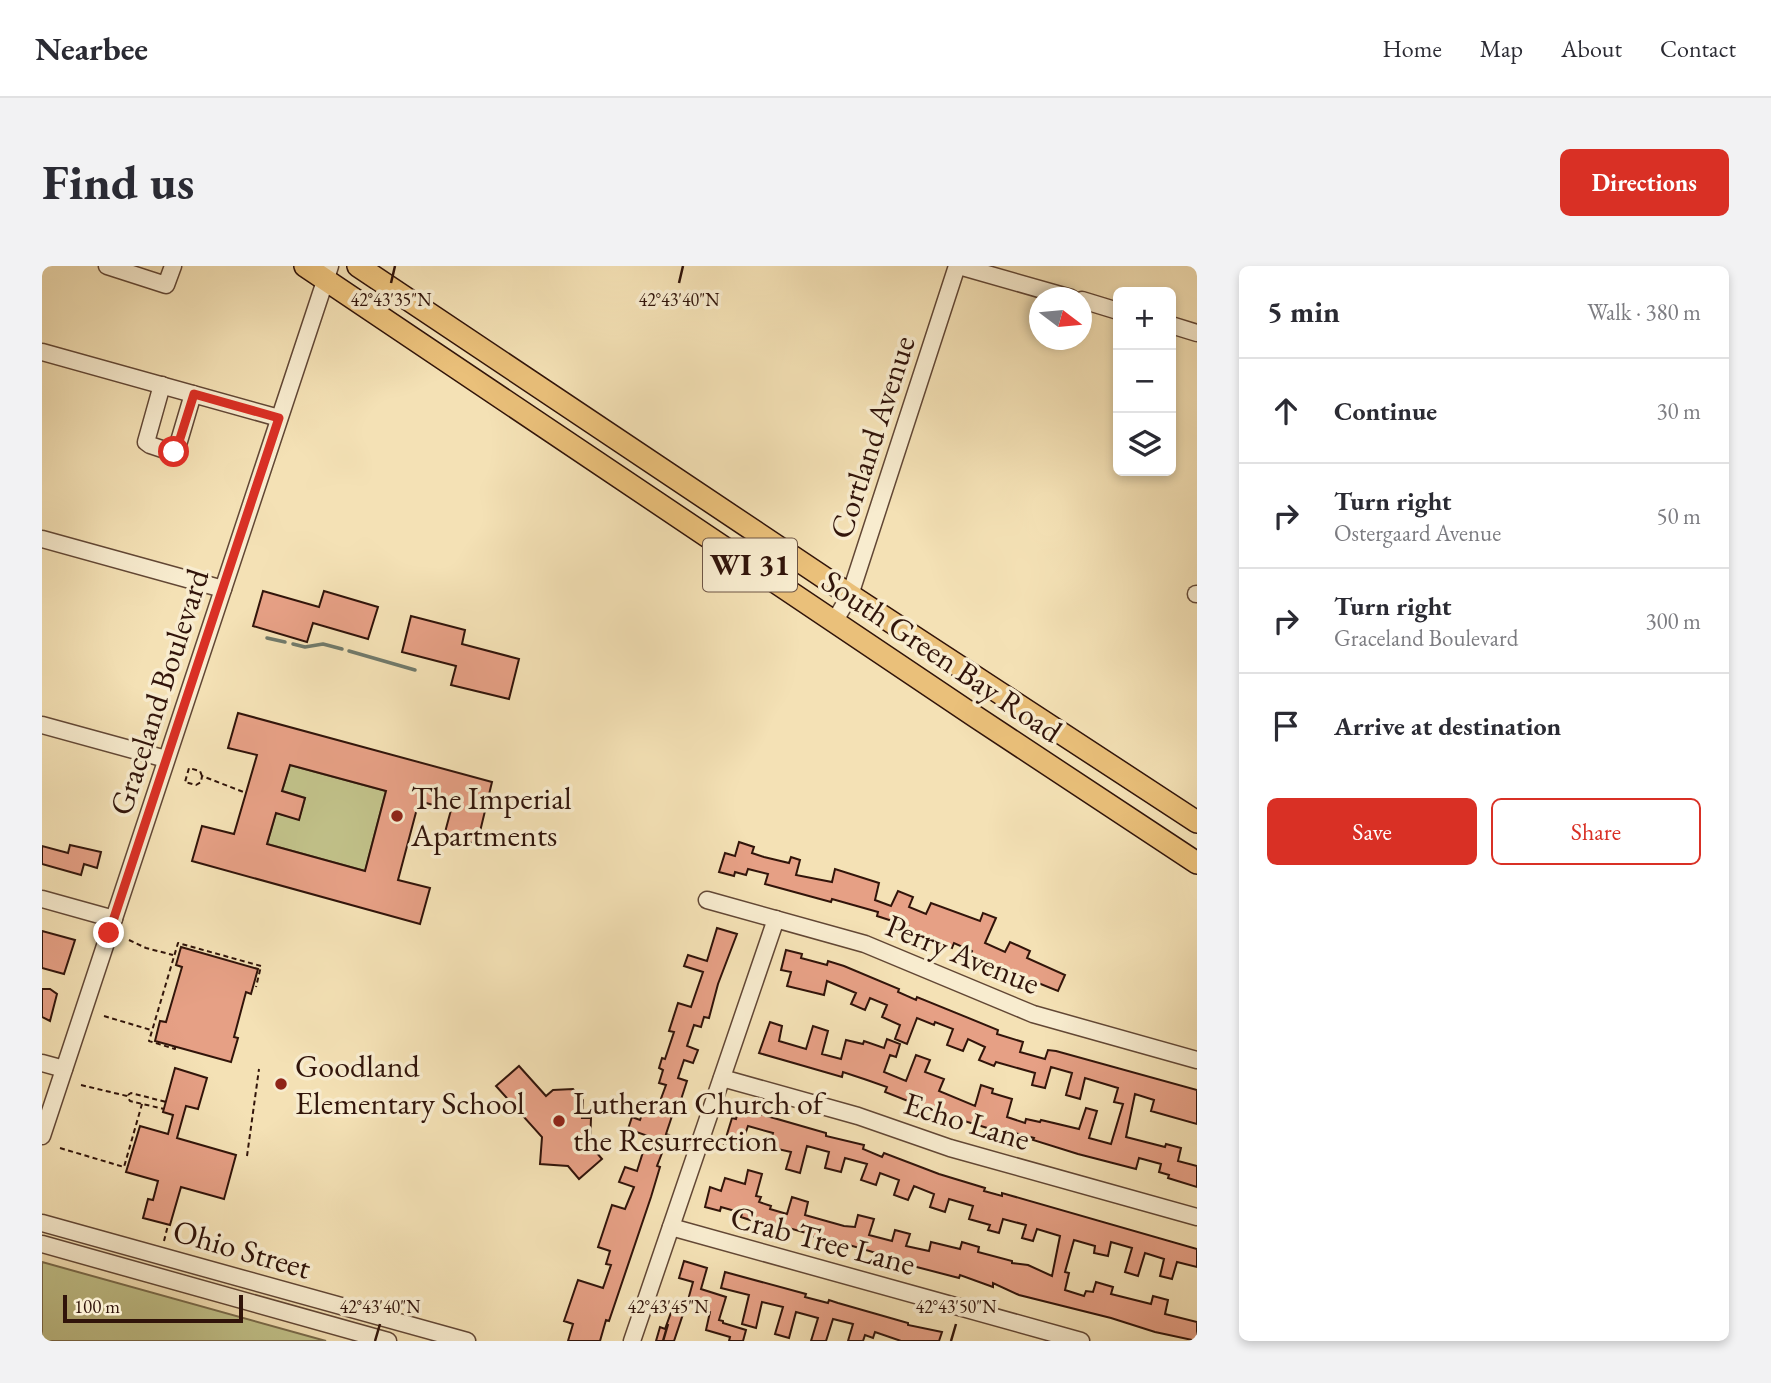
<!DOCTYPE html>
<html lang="en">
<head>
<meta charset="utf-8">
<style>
  body { margin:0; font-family:"EB Garamond",serif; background:#f2f2f3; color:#2b2b33 }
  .controls { position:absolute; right:21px; top:21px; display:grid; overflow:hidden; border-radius:10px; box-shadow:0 4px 10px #0003 }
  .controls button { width:63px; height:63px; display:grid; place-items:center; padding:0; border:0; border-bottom:2px solid #e1e1e2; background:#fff; color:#2b2b33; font:35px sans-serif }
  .compass { position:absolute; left:987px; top:21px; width:63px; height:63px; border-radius:50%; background:#fff; box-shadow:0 4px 10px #0003; rotate:106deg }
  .scale { position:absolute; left:21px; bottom:18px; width:180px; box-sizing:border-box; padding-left:7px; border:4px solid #31140a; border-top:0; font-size:19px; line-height:24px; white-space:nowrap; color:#31140a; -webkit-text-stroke:5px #f8eccf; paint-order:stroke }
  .stop { position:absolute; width:21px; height:21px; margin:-16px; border:5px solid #d93025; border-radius:50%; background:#fff }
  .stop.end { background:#d93025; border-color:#fff; box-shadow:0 2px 7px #0008 }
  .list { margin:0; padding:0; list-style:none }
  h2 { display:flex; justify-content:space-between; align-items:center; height:91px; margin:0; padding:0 28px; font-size:30px }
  h2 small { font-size:23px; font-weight:400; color:#7c7c81 }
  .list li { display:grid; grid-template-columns:46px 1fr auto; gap:21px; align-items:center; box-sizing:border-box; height:105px; padding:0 28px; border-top:2px solid #e1e1e2 }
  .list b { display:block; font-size:26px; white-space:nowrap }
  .list p { margin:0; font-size:23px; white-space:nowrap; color:#7c7c81 }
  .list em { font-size:23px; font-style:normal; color:#7c7c81 }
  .actions { display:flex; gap:14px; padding:21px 28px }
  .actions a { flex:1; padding:16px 0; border:2px solid #d93025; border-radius:10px; text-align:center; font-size:24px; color:#d93025 }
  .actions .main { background:#d93025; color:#fff }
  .icon { flex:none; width:38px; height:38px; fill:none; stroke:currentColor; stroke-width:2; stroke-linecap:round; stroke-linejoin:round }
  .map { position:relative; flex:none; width:1155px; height:1075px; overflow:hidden; border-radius:10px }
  header { display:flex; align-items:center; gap:42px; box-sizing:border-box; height:98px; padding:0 35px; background:#fff; border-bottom:2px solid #e1e1e2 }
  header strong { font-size:33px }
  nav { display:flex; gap:38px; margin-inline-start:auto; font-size:24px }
  .intro { display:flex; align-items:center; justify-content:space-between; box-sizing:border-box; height:168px; padding:0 42px }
  h1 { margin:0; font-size:49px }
  .button { padding:18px 32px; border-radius:10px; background:#d93025; color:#fff; font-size:24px; font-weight:700 }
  main { display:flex; gap:42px; padding:0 42px }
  aside { flex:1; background:#fff; border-radius:10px; box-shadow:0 4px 10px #0003 }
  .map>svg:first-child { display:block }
  .green { fill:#c1c189; stroke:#796a4a; stroke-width:2 }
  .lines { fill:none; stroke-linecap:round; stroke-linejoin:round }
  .stream { stroke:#717a6b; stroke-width:3.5 }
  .building { fill:#e6a085; stroke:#31140a; stroke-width:2; fill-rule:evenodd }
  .minor-casing { stroke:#624735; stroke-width:19 }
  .major-casing { stroke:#31140a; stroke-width:24 }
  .path { stroke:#31140a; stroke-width:2; stroke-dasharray:5 3.5; stroke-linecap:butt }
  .minor { stroke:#f8eccf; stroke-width:16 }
  .major { stroke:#eac07a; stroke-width:21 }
  .route { stroke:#d93025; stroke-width:9 }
  .ticks { fill:none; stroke:#31140a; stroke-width:2.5 }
  .poi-dot { fill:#8f2418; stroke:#f8eccf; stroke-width:2.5 }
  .labels { text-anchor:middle; stroke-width:7; stroke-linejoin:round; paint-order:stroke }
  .shield { fill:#f8eccf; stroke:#6d5545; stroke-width:2 }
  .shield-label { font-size:30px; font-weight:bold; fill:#31140a }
  .street-label { font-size:32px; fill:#31140a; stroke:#f8eccf }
  .poi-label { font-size:32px; fill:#31140a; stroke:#f8eccf; text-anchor:start }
  .ticks-label { font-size:18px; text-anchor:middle; fill:#31140a; stroke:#f8eccf; stroke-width:7; stroke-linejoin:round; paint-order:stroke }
</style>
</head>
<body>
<header>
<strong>Nearbee</strong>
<nav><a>Home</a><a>Map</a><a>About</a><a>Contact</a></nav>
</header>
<div class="intro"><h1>Find us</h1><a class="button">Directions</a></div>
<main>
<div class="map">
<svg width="1155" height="1075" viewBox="0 0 1155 1075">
  <rect width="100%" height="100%" fill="#f4e1b5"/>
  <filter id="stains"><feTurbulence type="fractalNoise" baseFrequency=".00286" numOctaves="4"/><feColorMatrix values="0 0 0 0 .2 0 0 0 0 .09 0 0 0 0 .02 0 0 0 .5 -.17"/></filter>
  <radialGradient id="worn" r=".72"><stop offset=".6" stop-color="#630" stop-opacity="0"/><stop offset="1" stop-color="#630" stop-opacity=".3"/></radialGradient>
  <g class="green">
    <path d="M248,499L344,525L323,605L225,578L234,547L257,553L263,532L240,525Z"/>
    <path d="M0,996L284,1075H0Z"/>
  </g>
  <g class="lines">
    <g class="stream">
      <path d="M225,372L243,376"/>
      <path d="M251,378L263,381L281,378L300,383"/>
      <path d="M307,385L373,404"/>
    </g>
  </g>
  <g class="building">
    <path d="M221,325L277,341L282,325L336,341L326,373L271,357L265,376L211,360Z"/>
    <path d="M369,350L423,364L420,378L477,393L467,433L409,419L414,400L360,386Z"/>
    <path d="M196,447L450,516L435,578L402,570L409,544L377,535L356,614L388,622L378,658L150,595L160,560L192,568L215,489L186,482ZM248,499L344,525L323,605L225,578L234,547L257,554L263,532L240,525Z"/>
    <path d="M697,576L712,581L710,587L722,591L747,597L749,591L758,594L754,609L790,616L793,603L837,617L833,634L849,640L856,625L871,631L867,641L884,648L889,637L938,655L941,647L954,652L943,677L963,686L968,676L988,685L985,692L1023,709L1016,725L929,690L930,685L912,677L910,682L865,662L866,660L835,650L836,646L790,633L789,636L723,618L726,608L706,603L704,609L693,606L692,610L677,606L683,587L693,590Z"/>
    <path d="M28,579L59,586L55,602L42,598L39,609L0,598V580L26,587Z"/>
    <path d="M675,662L695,668L676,718L667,752L662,751L659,761L652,759L645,780L656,784L651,797L642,794L636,812L645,815L634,849L631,847L624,868L627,869L615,900L618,901L609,931L567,1055L564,1054L558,1075H526L531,1058L522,1055L536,1014L561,1022L569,999L564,998L568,985L556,981L570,939L583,943L592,921L577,916L583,901L595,905L606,870L586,863L590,851L598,854L605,834L617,838L624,819L617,817L621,804L617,802L620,792L623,793L632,766L627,765L636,737L649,741L661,706L642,700L646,689L665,695Z"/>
    <path d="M0,665L33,674L22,708L0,702Z"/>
    <path d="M139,681L216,703L209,728L204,726L192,771L196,772L189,796L113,775L118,755L124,756L140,701L134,699Z"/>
    <path d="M744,684L760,688L759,692L785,699L786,695L802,700L857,723L856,726L874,734L875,731L956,764L955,768L981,776L978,786L1003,793L1006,784L1014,785L1155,824V858L1109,845L1112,834L1093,828L1084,871L1123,881L1124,878L1139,882L1136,895L1155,900V921L1126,912L1127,909L1117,906L1119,898L1097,892L1094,903L1036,888L991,874L992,872L973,867L972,870L899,848L843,826L845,821L825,814L801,806L800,811L717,787L728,756L740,760L737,775L764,783L771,760L786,765L780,788L799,793L804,774L821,778L822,775L842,782L845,773L858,778L854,791L848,789L842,806L864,815L874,789L888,794L883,806L902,813L897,825L933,840L939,819L951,823L950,827L970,833L965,851L983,857L984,853L998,856L999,854L1037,863L1044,842L1055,845L1047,872L1069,878L1081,838L1072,836L1076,822L1043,812L1038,833L1024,829L1030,807L1009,801L1003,822L990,819L993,807L954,796L952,800L937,794L943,781L926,773L921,785L905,779L911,763L893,756L892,759L875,752L865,778L853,773L858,759L840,751L845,739L828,732L823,744L809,738L814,727L785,715L782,729L745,720L749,706L739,704Z"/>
    <path d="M0,723H8L15,728L8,755L0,751Z"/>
    <path d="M477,800L504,830L511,824L531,823L541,834L540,852H549L548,879L560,893L537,913L526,900L498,898L500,871L454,820Z"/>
    <path d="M133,802L165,812L156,843L144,840L135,872L194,889L182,933L139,921L128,959L101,952L106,933L111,934L116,915L84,906L98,860L126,868L131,849L121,846Z"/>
    <path d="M697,842L784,867V870L822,879L821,883L840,891L842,887L897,908L943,922L942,925L960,930V927L1155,983V1001L1135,996L1130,1013L1118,1010L1122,993L1103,987L1096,1010L1083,1006L1090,982L1069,976L1066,990L1052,987L1053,980L1032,974L1023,1006L1027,1007L1023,1024L1042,1030L1044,1025L1051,1026L1054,1016L1071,1021L1069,1028L1109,1038L1111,1030L1126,1034L1123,1048L1155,1056V1075L1113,1066L1069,1052L977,1029L951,1017V1021L918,1009L917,1012L867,999L868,997L797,976L768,970V968L747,962V964L709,952L708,954L699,951L700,947L679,941L678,945L663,941L668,921L679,925L683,912L703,918L706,904L720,908L714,930L719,931L717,936L729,940L728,943L745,948L750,931L766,936L763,949L802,960L813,961L816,949L832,953L827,969L850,975L853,964L868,968L864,980L887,985L889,976L918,983L920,976L937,981L936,986L970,995V997L986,999L1010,1010L1018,970L995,963L991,975L980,972L984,959L961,953L957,967L946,964L948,959L927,953L931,940L907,933L903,946L888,941L892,928L872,920L866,934L852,929L857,914L838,907L834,919L819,914L825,898L803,892L799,906L783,902L787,886L765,880L758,907L744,903L749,886L727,881L731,867L706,860L698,883L682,878L690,852L694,853Z"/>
    <path d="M642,995L665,1002L659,1023L684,1031L677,1054L681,1055V1057L704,1064L701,1075H687L688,1071L664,1064L668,1046L666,1045L667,1040L646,1034L651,1016L637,1012Z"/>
    <path d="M683,1006L764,1028L763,1031L786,1037L787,1034L796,1037L866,1057V1059L900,1066L897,1075H859L833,1066L831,1072L823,1069L821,1075H806L811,1058L791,1053L784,1075H769L776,1052L754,1046L747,1072L733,1068L741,1041L720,1036L714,1062L700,1058L707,1029L679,1022Z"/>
    <path d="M631,1041L642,1045L632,1075H614L618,1061L623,1063Z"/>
  </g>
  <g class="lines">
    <defs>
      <g id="minor">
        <path d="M65,0L124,19L131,0"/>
        <path d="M917,0L1029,32"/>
        <path d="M1040,34L1076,45"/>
        <path d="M1129,59L1155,67"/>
        <path d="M0,86L237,152"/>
        <path d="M120,119L104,176L108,179L129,186L135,182L151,128"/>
        <path d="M0,273L181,323"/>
        <path d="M1154,328H1155"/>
        <path d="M792,356L808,329L915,0"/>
        <path d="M0,459L124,493"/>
        <path d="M0,633L72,653"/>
        <path d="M665,634L823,678L991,748L1155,794"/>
        <path d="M0,797L22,803"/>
        <path d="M680,812L816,850L908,882L1155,951"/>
        <path d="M0,870L288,0"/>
        <path d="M0,957L425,1075"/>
        <path d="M629,961L1039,1075"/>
        <path d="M0,978L346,1075"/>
        <path d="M590,1075L734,653"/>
      </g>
      <g id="major">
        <path d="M263,0L934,451L1155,597"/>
        <path d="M316,0L808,329L1155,556"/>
      </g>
    </defs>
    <use href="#minor" class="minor-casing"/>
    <use href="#major" class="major-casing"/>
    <g class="path">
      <path d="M160,510L158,505L147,502L143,516L154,519L159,516L160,510L204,527"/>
      <path d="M87,674L104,682L131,689"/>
      <path d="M62,750L109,764"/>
      <path d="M133,781V783L107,775L136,677L219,700L214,721"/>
      <path d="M39,819L85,830L88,835L122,843"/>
      <path d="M86,829L89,827L124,836"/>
      <path d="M18,882L82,901L100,838"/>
      <path d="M205,890L217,803"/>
      <path d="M122,975L126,959"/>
    </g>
    <use href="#minor" class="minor"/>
    <use href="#major" class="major"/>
  </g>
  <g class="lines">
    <path class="route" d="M67,667L237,152L152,128L135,182L132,186"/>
  </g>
  <path class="ticks" d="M349,17L353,0M637,17L641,0M333,1075L338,1058M621,1075L626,1058M909,1075L914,1058"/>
  <g class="poi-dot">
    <circle cx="355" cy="550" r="7"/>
    <circle cx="239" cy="818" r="7"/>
    <circle cx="517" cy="855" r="7"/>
  </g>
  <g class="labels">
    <rect class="shield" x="661" y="272.5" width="94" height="53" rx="5"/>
    <g class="shield-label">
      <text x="708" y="309">WI 31</text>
    </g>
    <g class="street-label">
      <text transform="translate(830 171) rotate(-72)" y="11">Cortland Avenue</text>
      <text transform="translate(900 390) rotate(34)" y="11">South Green Bay Road</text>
      <text transform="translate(117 426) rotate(-72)" y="11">Graceland Boulevard</text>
      <text transform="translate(921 688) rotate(22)" y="11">Perry Avenue</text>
      <text transform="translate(925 855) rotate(17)" y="11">Echo Lane</text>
      <text transform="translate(781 974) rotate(15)" y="11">Crab Tree Lane</text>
      <text transform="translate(200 983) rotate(16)" y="11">Ohio Street</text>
    </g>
    <g class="poi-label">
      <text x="369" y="543">The Imperial<tspan x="369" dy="37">Apartments</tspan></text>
      <text x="253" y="811">Goodland<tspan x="253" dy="37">Elementary School</tspan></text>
      <text x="531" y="848">Lutheran Church of<tspan x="531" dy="37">the Resurrection</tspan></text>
    </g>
  </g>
  <g class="ticks-label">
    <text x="349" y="40">42°43'35"N</text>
    <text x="637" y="40">42°43'40"N</text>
    <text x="338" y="1047">42°43'40"N</text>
    <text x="626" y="1047">42°43'45"N</text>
    <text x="914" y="1047">42°43'50"N</text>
  </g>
  <rect width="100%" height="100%" filter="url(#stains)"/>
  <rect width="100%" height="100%" fill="url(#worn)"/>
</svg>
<div class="controls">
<button>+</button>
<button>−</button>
<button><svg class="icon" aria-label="layers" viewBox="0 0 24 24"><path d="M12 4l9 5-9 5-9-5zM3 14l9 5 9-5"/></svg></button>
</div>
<svg class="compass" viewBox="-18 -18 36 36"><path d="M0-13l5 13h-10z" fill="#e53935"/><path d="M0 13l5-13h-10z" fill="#7c7c81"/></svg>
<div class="scale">100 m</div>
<div class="stop" style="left:132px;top:186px"></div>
<div class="stop end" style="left:67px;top:667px"></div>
</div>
<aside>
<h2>5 min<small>Walk · 380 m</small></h2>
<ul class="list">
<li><svg class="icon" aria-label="ahead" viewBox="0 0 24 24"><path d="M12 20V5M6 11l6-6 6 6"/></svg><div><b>Continue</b></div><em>30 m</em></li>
<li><svg class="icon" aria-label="right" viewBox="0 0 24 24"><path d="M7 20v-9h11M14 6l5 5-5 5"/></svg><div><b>Turn right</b><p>Ostergaard Avenue</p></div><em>50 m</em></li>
<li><svg class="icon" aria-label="right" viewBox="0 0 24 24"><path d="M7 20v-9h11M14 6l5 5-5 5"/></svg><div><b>Turn right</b><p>Graceland Boulevard</p></div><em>300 m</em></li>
<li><svg class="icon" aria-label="arrive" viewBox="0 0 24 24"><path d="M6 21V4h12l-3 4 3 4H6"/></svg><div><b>Arrive at destination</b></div></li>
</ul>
<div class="actions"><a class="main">Save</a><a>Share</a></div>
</aside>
</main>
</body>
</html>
